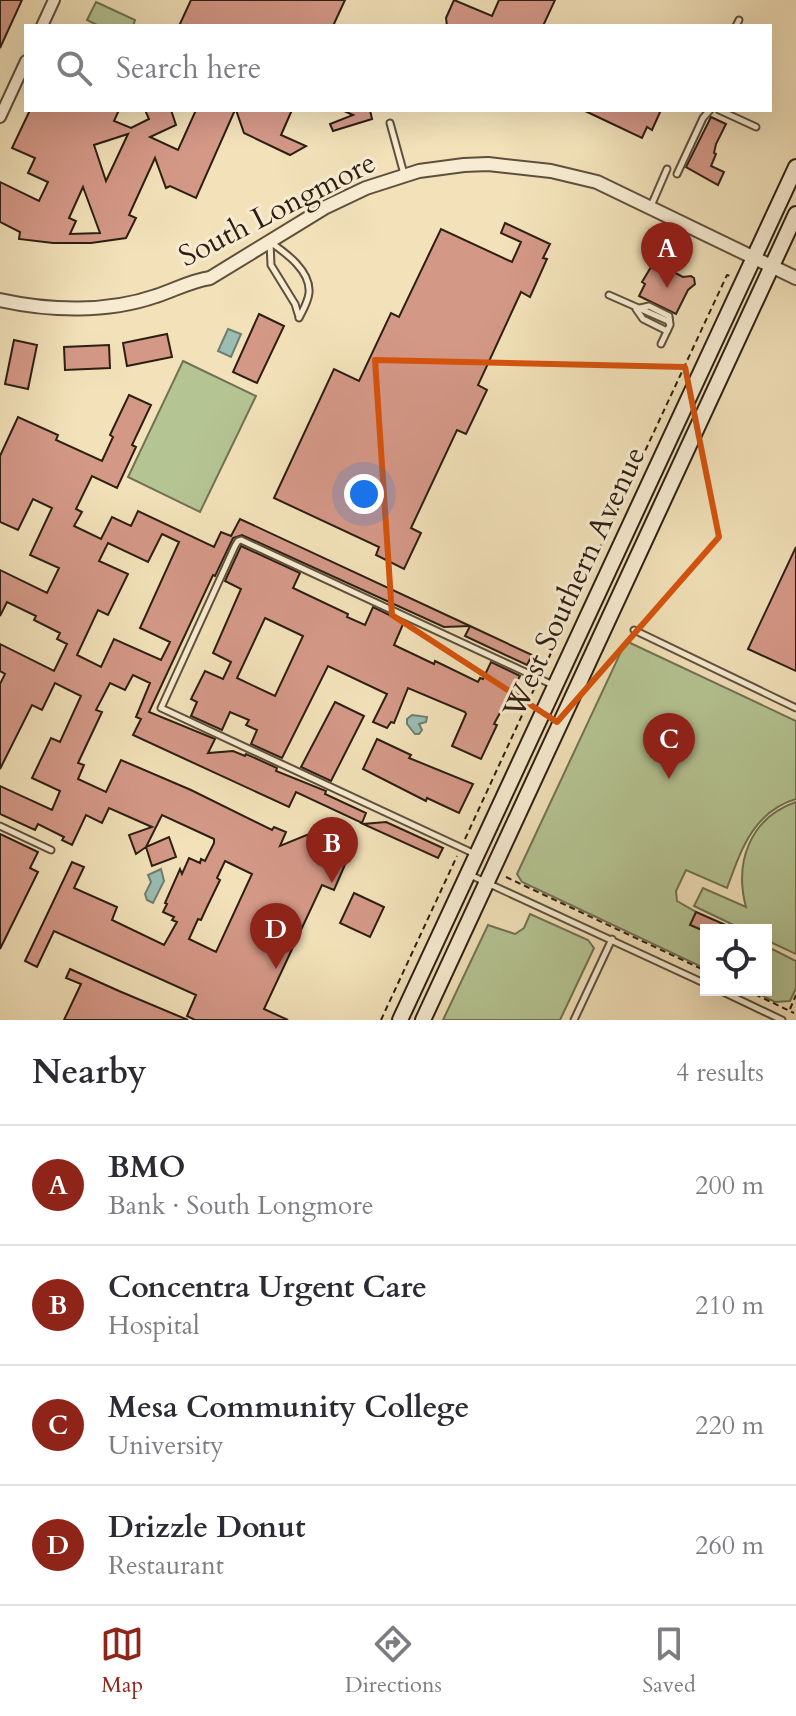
<!DOCTYPE html>
<html lang="en">
<head>
<meta charset="utf-8">
<style>
  body { margin:0; font-family:Cardo,serif; background:#f7f7f7; color:#2b2b33 }
  .controls { position:absolute; right:24px; bottom:24px; display:grid; overflow:hidden; border-radius:0px; box-shadow:0 8px 32px #0002 }
  .controls button { width:72px; height:72px; display:grid; place-items:center; padding:0; border:0; border-bottom:2px solid #e1e1e2; background:#fff; color:#2b2b33; font:40px sans-serif }
  .you { position:absolute; left:364px; top:494px; width:28px; height:28px; margin:-20px; border:6px solid #fff; border-radius:50%; background:#1a73e8; box-shadow:0 0 0 12px #1a73e833 }
  .badge { display:grid; place-items:center; width:52px; height:52px; border-radius:50%; background:#8f2418; color:#fff; font-size:26px; font-weight:700 }
  .pin { position:absolute; translate:-50% -66px; filter:drop-shadow(0 2px 4px #0008) }
  .pin::after { content:''; position:absolute; top:42px; width:28px; height:24px; background:inherit; clip-path:polygon(0 0,100% 0,50% 100%) }
  .list { margin:0; padding:0; list-style:none }
  h2 { display:flex; justify-content:space-between; align-items:center; height:104px; margin:0; padding:0 32px; font-size:34px }
  h2 small { font-size:26px; font-weight:400; color:#7c7c81 }
  .list li { display:grid; grid-template-columns:52px 1fr auto; gap:24px; align-items:center; box-sizing:border-box; height:120px; padding:0 32px; border-top:2px solid #e1e1e2 }
  .list b { display:block; font-size:30px; white-space:nowrap }
  .list p { margin:0; font-size:26px; white-space:nowrap; color:#7c7c81 }
  .list em { font-size:26px; font-style:normal; color:#7c7c81 }
  .icon { flex:none; width:44px; height:44px; fill:none; stroke:currentColor; stroke-width:2; stroke-linecap:round; stroke-linejoin:round }
  .map { position:relative; flex:none; width:796px; height:1020px; overflow:hidden }
  .search { position:absolute; background:#fff; box-shadow:0 8px 32px #0002; left:24px; right:24px; top:24px; height:88px; display:flex; align-items:center; gap:20px; box-sizing:border-box; padding:0 28px; border-radius:0px; color:#7c7c81; font-size:30px }
  .sheet { height:584px; background:#fff }
  nav { display:flex; justify-content:space-around; align-items:center; box-sizing:border-box; height:112px; border-top:2px solid #e1e1e2; background:#fff; font-size:22px; color:#7c7c81 }
  nav a { display:grid; justify-items:center; gap:4px }
  nav .on { color:#8f2418 }
  .map>svg:first-child { display:block }
  .green { fill:#b5c493; stroke:#717253; stroke-width:2 }
  .water { fill:#9bbdb2; stroke:#6f7e72; stroke-width:2 }
  .building { fill:#d49887; stroke:#2d1f13; stroke-width:2; fill-rule:evenodd }
  .lines { fill:none; stroke-linecap:round; stroke-linejoin:round }
  .service-casing { stroke:#5e503c; stroke-width:9 }
  .minor-casing { stroke:#5e503c; stroke-width:14 }
  .tertiary-casing { stroke:#5e503c; stroke-width:16 }
  .secondary-casing { stroke:#2d1f13; stroke-width:18 }
  .path { stroke:#2d1f13; stroke-width:2; stroke-dasharray:6 4; stroke-linecap:butt }
  .service { stroke:#f7ecd2; stroke-width:5 }
  .minor { stroke:#f7ecd2; stroke-width:10 }
  .tertiary { stroke:#f7ecd2; stroke-width:12 }
  .secondary { stroke:#f7ecd2; stroke-width:14 }
  .marked { fill:none; stroke:#d5530d; stroke-width:6; stroke-linejoin:round }
  .labels { text-anchor:middle; stroke-width:6; stroke-linejoin:round; paint-order:stroke }
  .street-label { font-size:30px; fill:#2d1f13; stroke:#f7ecd2 }
</style>
</head>
<body>
<div class="map">
<svg width="796" height="1020" viewBox="0 0 796 1020">
  <rect width="100%" height="100%" fill="#f2e1b9"/>
  <filter id="stains"><feTurbulence type="fractalNoise" baseFrequency=".0025" numOctaves="4"/><feColorMatrix values="0 0 0 0 .2 0 0 0 0 .09 0 0 0 0 .02 0 0 0 .5 -.17"/></filter>
  <radialGradient id="worn" r=".72"><stop offset=".6" stop-color="#630" stop-opacity="0"/><stop offset="1" stop-color="#630" stop-opacity=".3"/></radialGradient>
  <g class="green">
    <path d="M96,2L135,20L133,26H99L87,20Z"/>
    <path d="M183,361L256,396L200,512L128,477Z"/>
    <path d="M626,641L796,721V799C753,812 741,850 727,888L686,870L676,891L677,901L696,912L691,925L706,932V969L522,882L517,874Z"/>
    <path d="M796,802V954L766,940V930H744L694,906L703,888L746,907C734,862 750,818 796,802Z"/>
    <path d="M530,914L588,940L594,948L560,1020H443L488,925L515,934L524,928Z"/>
    <path d="M766,946L796,961V988L790,1001L775,1002L751,990H766Z"/>
  </g>
  <g class="water">
    <path d="M228,329L241,334L231,357L218,351Z"/>
    <path d="M412,715L427,717L426,722L419,724L422,730L419,734H415L407,724V719Z"/>
    <path d="M161,869L164,881L153,903L147,900L145,894L151,882L148,875Z"/>
  </g>
  <g class="building">
    <path d="M0,0H22L0,48Z"/>
    <path d="M191,0H345L333,26H179Z"/>
    <path d="M454,0L492,16L499,0H555L543,26H447L446,18Z"/>
    <path d="M30,110H119L114,121L131,128L149,119L145,110H171L176,125L150,137L178,150L196,110H235L196,198L170,186L166,188L155,158L129,215L136,218L126,238L91,243H53L19,239L20,232L0,222V182L39,201L48,182L28,173L35,158L12,148ZM128,134L106,181L94,145ZM83,187L100,233L70,234L76,221L69,218Z"/>
    <path d="M236,110H292L281,135L306,146L290,155L244,133Z"/>
    <path d="M342,110H370L372,119L333,131L330,124L353,115Z"/>
    <path d="M583,110H661L652,130L647,127L642,138Z"/>
    <path d="M711,117L726,124L716,144L714,153L716,154L711,166L724,172L718,185L686,167Z"/>
    <path d="M505,223L550,244L543,258L547,259L530,297L521,292L478,385L487,390L466,434L457,430L411,528L421,533L404,569L376,555L379,547L274,498L334,369L359,381L391,313L399,317L441,229L512,262L521,242L501,233Z"/>
    <path d="M654,262L683,277L691,276L694,278L695,284L688,290L676,314L639,296L645,284L642,282Z"/>
    <path d="M259,314L284,326L257,383L233,372Z"/>
    <path d="M167,334L172,357L127,366L123,343Z"/>
    <path d="M14,340L37,345L28,389L5,384Z"/>
    <path d="M109,345L110,368L65,370L64,347Z"/>
    <path d="M129,395L151,405L132,445L136,447L117,488L92,476L76,509L82,512L74,526L101,539L112,517L131,526L138,511L214,547L221,532L231,536L240,519L470,626L444,627L242,535L233,538L215,576L213,575L149,712L215,739L208,753L233,751L245,756L246,754L277,768L276,771L326,791L325,794L366,813L362,823L296,792L289,807L133,735L141,719L136,717L150,683L133,675L125,690L110,683L96,710L102,712L78,763L84,765L78,779L106,792L121,760L191,790L272,830L274,827L286,832L280,846L309,834L350,853L334,890L322,885L264,1009L288,1020H195L187,1016L196,995L54,931L37,967L25,961L72,862L84,867L74,888L117,907L112,920L164,945L177,922L172,920L174,917L163,912L167,904L165,903L180,869L182,874L189,858L200,863L201,859L205,861L214,843V839L162,815L146,847L169,837L176,857L152,866L146,847L136,854L129,835L152,827L109,808L102,823L86,815L72,845L62,840L64,837L38,824L35,830L0,814V786L52,810L60,791L32,778L51,738L60,742L81,696L55,683L42,710L32,705L0,769V684L5,674L0,671V644L54,671L67,644L57,639L60,633L34,620L36,616L7,602L0,616V570L47,593L59,568L30,555L52,508L33,499L18,530L0,522V456L18,417L58,435L56,440L102,461L113,437L110,435ZM162,534L179,542L140,628L170,642L161,660L114,639L101,667L77,655L98,610L108,615L128,574L99,561L108,543L148,562ZM225,861L252,874L216,952L189,939L198,919L201,920L206,909L220,880L217,878Z"/>
    <path d="M241,546L300,573L293,588L348,614L347,617L365,625L373,607L404,622L394,645L434,664L435,661L478,682L480,678L483,679L491,662L520,676L494,724L497,725L481,759L452,746L466,714L465,712L408,688L394,723L391,722L387,728L373,722L387,694L328,666L282,758L251,744L257,730L246,725L249,720L230,712L222,730L191,716L197,702L191,699L205,671L223,679L231,662L213,653L241,589L225,581ZM265,618L303,636L275,696L237,678Z"/>
    <path d="M796,547V671L748,649Z"/>
    <path d="M470,626L532,655L527,665L465,636Z"/>
    <path d="M335,702L364,716L331,781L301,767Z"/>
    <path d="M377,739L411,755L409,758L473,784L459,813L427,798L426,801L363,769Z"/>
    <path d="M386,822L443,848L438,858L363,824Z"/>
    <path d="M0,834L38,852L30,868L38,872L0,949Z"/>
    <path d="M354,893L384,907L370,937L340,923Z"/>
    <path d="M696,912L737,930H702L690,925Z"/>
    <path d="M70,969L119,991L188,1020H64L81,984L66,978Z"/>
  </g>
  <g class="lines">
    <defs>
      <g id="service">
        <path d="M736,26L739,20"/>
        <path d="M719,110L756,127"/>
        <path d="M390,123L404,174"/>
        <path d="M677,174L703,118L710,110"/>
        <path d="M651,206L667,169"/>
        <path d="M270,242C286,253 311,271 309,293C308,302 303,310 299,318"/>
        <path d="M270,242L271,265L295,304L299,317"/>
        <path d="M609,295L668,321L670,325L661,344"/>
        <path d="M667,331L643,319L636,309L649,306L669,316L670,324"/>
        <path d="M634,630L796,708"/>
        <path d="M0,826L51,850"/>
        <path d="M475,854L161,708L235,546L238,541L241,540L553,685"/>
        <path d="M468,874L706,984"/>
        <path d="M719,990L782,1020"/>
        <path d="M574,1020L612,939"/>
      </g>
      <g id="minor">
        <path d="M42,26L54,0"/>
        <path d="M0,117L26,61"/>
      </g>
      <path id="tertiary" d="M0,300C50,311 107,313 156,296C175,290 190,281 210,278L326,207L366,188L419,171L464,165L488,164L551,171L597,182L796,278"/>
      <g id="secondary">
        <path d="M400,1020L796,167"/>
        <path d="M423,1020L796,214"/>
      </g>
    </defs>
    <use href="#service" class="service-casing"/>
    <use href="#minor" class="minor-casing"/>
    <use href="#tertiary" class="tertiary-casing"/>
    <use href="#secondary" class="secondary-casing"/>
    <g class="path">
      <path d="M544,668L727,275L730,276"/>
      <path d="M465,839L536,685"/>
      <path d="M506,877L706,971"/>
      <path d="M746,990L794,1013"/>
      <path d="M790,1009L796,995"/>
      <path d="M381,1020L457,856"/>
    </g>
    <use href="#service" class="service"/>
    <use href="#minor" class="minor"/>
    <use href="#tertiary" class="tertiary"/>
    <use href="#secondary" class="secondary"/>
  </g>
  <path class="marked" d="M375,360L685,367L719,537L557,722L392,615Z"/>
  <g class="labels">
    <g class="street-label">
      <text transform="translate(277 209) rotate(-27)" y="10">South Longmore</text>
      <text transform="translate(574 582) rotate(-65)" y="10">West Southern Avenue</text>
    </g>
  </g>
  <rect width="100%" height="100%" filter="url(#stains)"/>
  <rect width="100%" height="100%" fill="url(#worn)"/>
</svg>
<div class="controls">
<button><svg class="icon" aria-label="locate" viewBox="0 0 24 24"><circle cx="12" cy="12" r="6"/><path d="M12 2v4M12 18v4M2 12h4M18 12h4"/></svg></button>
</div>
<div class="you"></div>
<div class="pin badge" style="left:667px;top:288px">A</div>
<div class="pin badge" style="left:332px;top:883px">B</div>
<div class="pin badge" style="left:669px;top:779px">C</div>
<div class="pin badge" style="left:276px;top:969px">D</div>
<div class="search"><svg class="icon" aria-label="search" viewBox="0 0 24 24"><circle cx="10" cy="10" r="6"/><path d="M15 15l6 6"/></svg>Search here</div>
</div>
<section class="sheet">
<h2>Nearby<small>4 results</small></h2>
<ul class="list">
<li><span class="badge">A</span><div><b>BMO</b><p>Bank · South Longmore</p></div><em>200 m</em></li>
<li><span class="badge">B</span><div><b>Concentra Urgent Care</b><p>Hospital</p></div><em>210 m</em></li>
<li><span class="badge">C</span><div><b>Mesa Community College</b><p>University</p></div><em>220 m</em></li>
<li><span class="badge">D</span><div><b>Drizzle Donut</b><p>Restaurant</p></div><em>260 m</em></li>
</ul>
</section>
<nav>
<a class="on"><svg class="icon" aria-label="map" viewBox="0 0 24 24"><path d="M3 6l6-2 6 2 6-2v14l-6 2-6-2-6 2zM9 4v14M15 6v14"/></svg>Map</a>
<a><svg class="icon" aria-label="directions" viewBox="0 0 24 24"><path d="M12 3l9 9-9 9-9-9zM9 14v-3h6M13 9l2 2-2 2"/></svg>Directions</a>
<a><svg class="icon" aria-label="saved" viewBox="0 0 24 24"><path d="M7 4h10v16l-5-4-5 4z"/></svg>Saved</a>
</nav>
</body>
</html>
